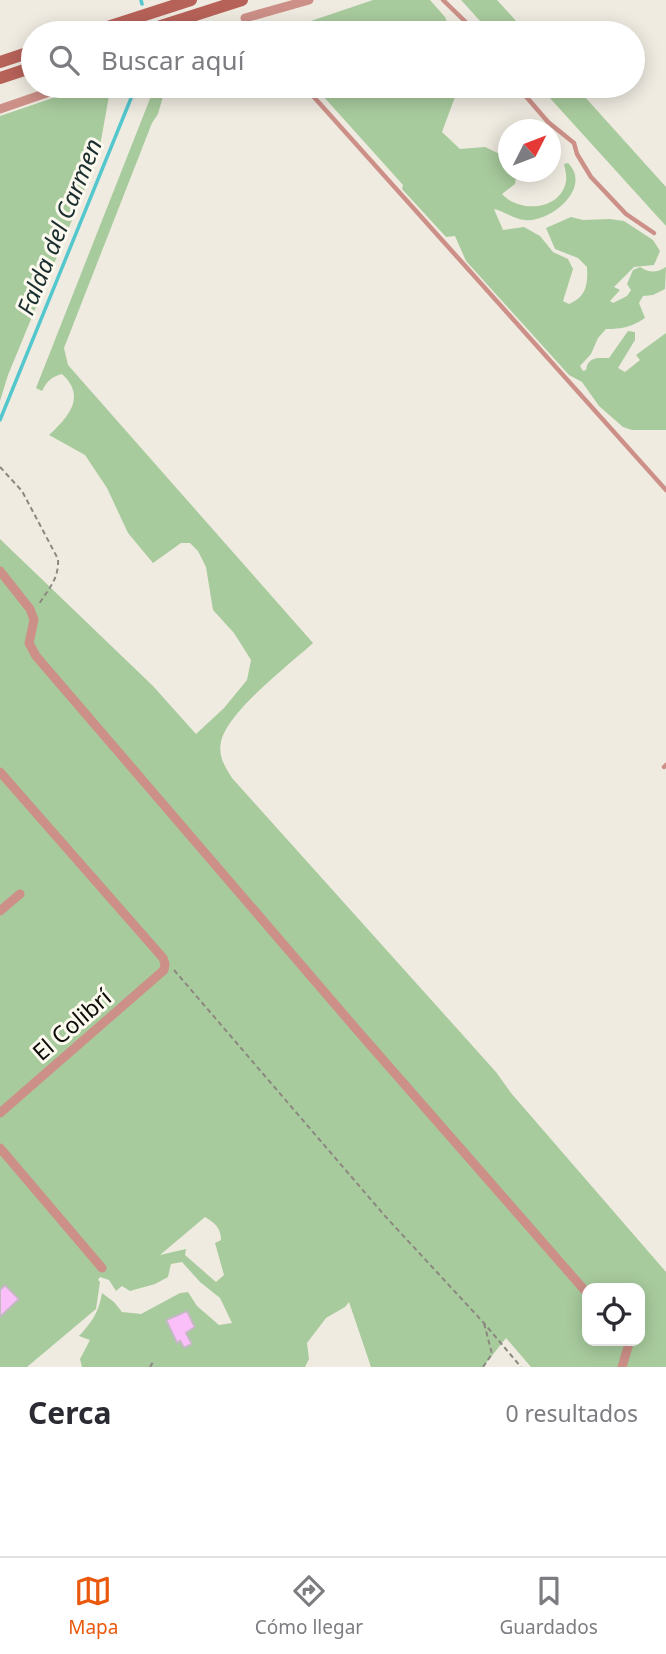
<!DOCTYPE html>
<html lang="es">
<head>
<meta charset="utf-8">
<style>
  body { margin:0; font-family:"Noto Sans",sans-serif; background:#f7f7f7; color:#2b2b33 }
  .controls { position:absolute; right:21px; bottom:21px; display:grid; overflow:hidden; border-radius:14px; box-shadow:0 4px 18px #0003 }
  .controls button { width:63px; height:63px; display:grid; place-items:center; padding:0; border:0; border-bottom:2px solid #e1e1e2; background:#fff; color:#2b2b33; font:35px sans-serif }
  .compass { position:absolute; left:498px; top:119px; width:63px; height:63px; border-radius:50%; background:#fff; box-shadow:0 4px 18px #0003; rotate:48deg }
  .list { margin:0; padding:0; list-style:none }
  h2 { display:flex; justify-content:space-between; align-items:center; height:91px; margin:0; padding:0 28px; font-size:30px }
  h2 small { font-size:23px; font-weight:400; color:#7c7c81 }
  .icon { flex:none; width:38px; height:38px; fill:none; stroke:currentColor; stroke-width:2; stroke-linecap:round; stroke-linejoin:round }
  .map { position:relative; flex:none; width:666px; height:1367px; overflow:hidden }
  .search { position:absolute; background:#fff; box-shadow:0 4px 18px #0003; left:21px; right:21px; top:21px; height:77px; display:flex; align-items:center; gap:18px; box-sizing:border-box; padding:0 24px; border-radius:38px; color:#7c7c81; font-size:26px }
  .sheet { height:189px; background:#fff }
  nav { display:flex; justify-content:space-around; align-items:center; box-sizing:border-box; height:98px; border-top:2px solid #e1e1e2; background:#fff; font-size:19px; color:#7c7c81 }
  nav a { display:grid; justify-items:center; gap:4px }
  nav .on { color:#ea580c }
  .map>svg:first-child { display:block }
  .green { fill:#a8cb9d; fill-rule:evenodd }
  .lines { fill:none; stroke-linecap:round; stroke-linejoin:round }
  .stream { stroke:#54c7cd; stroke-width:3.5 }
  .building { fill:#fabef9; stroke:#c2b9c1; stroke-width:2 }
  .path { stroke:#8b8881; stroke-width:2; stroke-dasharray:5 3.5; stroke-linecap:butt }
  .lane { stroke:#cc9088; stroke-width:4.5 }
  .street { stroke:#cc9088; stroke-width:9 }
  .secondary { stroke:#b76259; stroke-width:12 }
  .labels { text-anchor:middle; stroke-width:6; stroke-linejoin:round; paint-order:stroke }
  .street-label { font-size:23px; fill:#0e0c09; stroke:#fcf9ee }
  .water-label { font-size:24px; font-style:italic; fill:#1a2e2f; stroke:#fcf9ee }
</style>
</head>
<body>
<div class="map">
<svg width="666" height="1367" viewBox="0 0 666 1367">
  <rect width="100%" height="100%" fill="#efebe1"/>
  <g class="green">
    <path d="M373,0H430L445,17L451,33H266L299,25Z"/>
    <path d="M461,0H497L527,33H491Z"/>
    <path d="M88,86H102L109,96L98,157L8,375L0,401V116Z"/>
    <path d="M155,86H166L158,114L152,123L64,348L68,365L313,643C289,665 227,712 221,742C218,756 225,767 232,778L496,1072L511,1093L666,1272V1367H531L506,1338L483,1367H371L349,1302L345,1307L326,1318L307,1343L309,1359L305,1367H82L80,1359L90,1340L79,1336C92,1322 99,1312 102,1293L114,1302L122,1312L141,1314L180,1293L188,1292L197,1306L219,1325L232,1323L220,1298L200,1282L182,1262L171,1264L168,1277L155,1284L130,1291L122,1286L116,1291L109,1280L100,1277L98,1280L100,1282L96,1309L27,1367H0V539L153,686L196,734L224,708L247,680L251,660L234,633L213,610L206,567L198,551L190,543H181L153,563L128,533L107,488L85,455L49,435C68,417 87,397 62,374C51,377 47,381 42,391L36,388ZM205,1217C215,1223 221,1228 221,1240L215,1243L224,1275L216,1282L185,1255L186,1249L160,1255ZM587,1288H640V1341H587Z"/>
    <path d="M314,86H459L442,132L460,149L485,147L508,158V172H517L515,184L502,194C519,213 561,211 566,181C567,176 565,169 564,164L568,163C593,188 550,223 525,220C515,219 503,211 494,209L503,230L524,227L540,236L553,252L568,259L573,269L563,301L569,304C586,297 588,285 587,267L578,258L555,249L546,228L571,217L583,220L610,219L624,221L653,240L660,251L654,265L634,267L614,287L620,290L610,301L613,303L627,296L631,290L627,284L633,270L640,267C650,273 656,273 666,267L665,289L653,295L643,296L639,303L645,318C632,327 621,329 606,329L598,338L591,354L580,366L583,371L586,370C588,356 598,358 609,358L628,331L635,332V340L618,368L625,372L640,360L636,355L666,333V430H632L623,427L599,406L582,382L569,375L466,261L455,236L446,237L402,189L403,185Z"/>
    <path d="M539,86H575L666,187V226Z"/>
  </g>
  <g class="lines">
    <g class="stream">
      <path d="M141,0L142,4"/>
      <path d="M0,420L136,86"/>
    </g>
  </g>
  <g class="building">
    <path d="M5,1285L19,1299L0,1317V1290Z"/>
    <path d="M187,1311L195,1327L186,1333L192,1344L184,1348L180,1341L177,1343L166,1320Z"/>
  </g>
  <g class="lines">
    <g class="path">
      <path d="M0,467L22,491L58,559C59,579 49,588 39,604"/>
      <path d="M174,970L385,1216L483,1322L521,1367"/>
      <path d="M150,1367L153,1362"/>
      <path d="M483,1367L492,1354L484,1323"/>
    </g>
    <g class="lane">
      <path d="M443,0L477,33"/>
      <path d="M304,86L666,490"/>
      <path d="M517,86L548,122L574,143L577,154L591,177L626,214L654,233"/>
      <path d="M664,767L666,765"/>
    </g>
    <g class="street">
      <path d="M245,18L309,0"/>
      <path d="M229,33L251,26"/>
      <path d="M0,109L67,86"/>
      <path d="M0,571L30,609L34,620L29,643L36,656L357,1030L587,1293"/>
      <path d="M0,772L163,958L165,964L164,970L0,1113"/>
      <path d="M0,911L20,894"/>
      <path d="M0,1148L102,1268"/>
      <path d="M622,1367L628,1347L627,1341"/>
    </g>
    <g class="secondary">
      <path d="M89,33L191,0"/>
      <path d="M139,33L242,0"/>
      <path d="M0,62L33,51"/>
      <path d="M0,78L33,67"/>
    </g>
  </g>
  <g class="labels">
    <g class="street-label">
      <text transform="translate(72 1025) rotate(-41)" y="8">El Colibrí</text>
    </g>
    <g class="water-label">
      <text transform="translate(60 227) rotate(-68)" y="8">Falda del Carmen</text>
    </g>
  </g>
</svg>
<div class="controls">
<button><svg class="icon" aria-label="locate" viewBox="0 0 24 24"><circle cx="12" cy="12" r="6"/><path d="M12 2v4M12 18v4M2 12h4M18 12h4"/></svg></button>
</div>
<svg class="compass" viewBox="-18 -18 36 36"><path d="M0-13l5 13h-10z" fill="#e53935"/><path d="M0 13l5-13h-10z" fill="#7c7c81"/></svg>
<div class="search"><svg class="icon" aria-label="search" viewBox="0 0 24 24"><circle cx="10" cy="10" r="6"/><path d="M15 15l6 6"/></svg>Buscar aquí</div>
</div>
<section class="sheet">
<h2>Cerca<small>0 resultados</small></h2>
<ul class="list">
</ul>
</section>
<nav>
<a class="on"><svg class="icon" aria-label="map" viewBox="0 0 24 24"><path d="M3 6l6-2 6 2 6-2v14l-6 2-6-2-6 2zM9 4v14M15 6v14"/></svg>Mapa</a>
<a><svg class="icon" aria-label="directions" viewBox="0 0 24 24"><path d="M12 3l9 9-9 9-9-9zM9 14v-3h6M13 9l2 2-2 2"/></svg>Cómo llegar</a>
<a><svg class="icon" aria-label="saved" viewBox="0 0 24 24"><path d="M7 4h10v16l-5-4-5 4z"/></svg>Guardados</a>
</nav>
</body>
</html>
